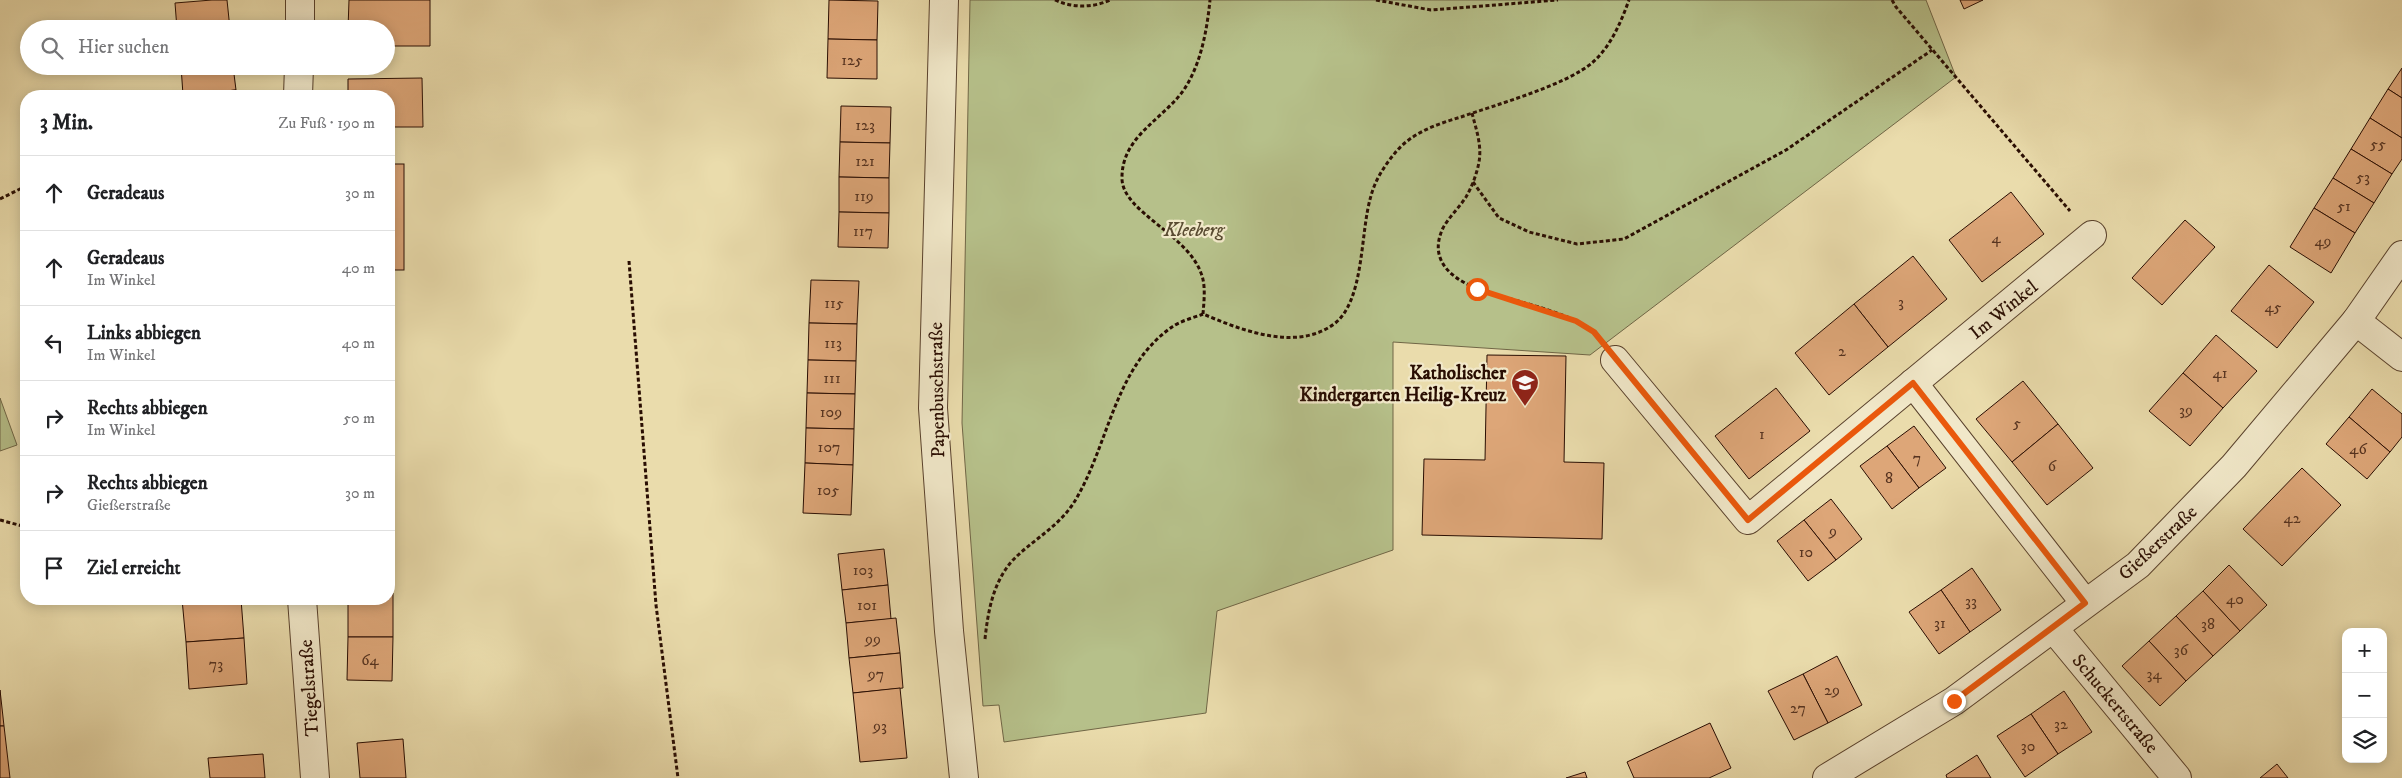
<!DOCTYPE html>
<html lang="de">
<head>
<meta charset="utf-8">
<style>
  body { margin:0; font-family:"IM FELL DW Pica",serif; background:#f6f6f6; color:#202124 }
  .controls { position:absolute; right:15px; bottom:15px; display:grid; overflow:hidden; border-radius:10px; box-shadow:0 2px 12px #0003 }
  .controls button { width:45px; height:45px; display:grid; place-items:center; padding:0; border:0; border-bottom:1px solid #e0e0e0; background:#fff; color:#202124; font:25px sans-serif }
  .stop { position:absolute; width:15px; height:15px; margin:-11px; border:4px solid #ea580c; border-radius:50%; background:#fff }
  .stop.end { background:#ea580c; border-color:#fff; box-shadow:0 1px 5px #0008 }
  .list { margin:0; padding:0; list-style:none }
  h2 { display:flex; justify-content:space-between; align-items:center; height:65px; margin:0; padding:0 20px; font-size:21px }
  h2 small { font-size:16px; font-weight:400; color:#757577 }
  .list li { display:grid; grid-template-columns:32px 1fr auto; gap:15px; align-items:center; box-sizing:border-box; height:75px; padding:0 20px; border-top:1px solid #e0e0e0 }
  .list b { display:block; font-size:19px; white-space:nowrap }
  .list p { margin:0; font-size:16px; white-space:nowrap; color:#757577 }
  .list em { font-size:16px; font-style:normal; color:#757577 }
  .icon { flex:none; width:28px; height:28px; fill:none; stroke:currentColor; stroke-width:2; stroke-linecap:round; stroke-linejoin:round }
  .map { position:relative; flex:none; width:2402px; height:778px; overflow:hidden }
  .search { position:absolute; background:#fff; box-shadow:0 2px 12px #0003; left:20px; top:20px; width:375px; height:55px; display:flex; align-items:center; gap:12px; box-sizing:border-box; padding:0 18px; border-radius:28px; color:#757577; font-size:19px }
  .panel { position:absolute; background:#fff; box-shadow:0 2px 12px #0003; left:20px; top:90px; width:375px; height:515px; border-radius:20px }
  .map>svg:first-child { display:block }
  .green { fill:#b6c08a; stroke:#706646 }
  .building { fill:#dda678; stroke:#290d02 }
  .lines { fill:none; stroke-linecap:round; stroke-linejoin:round }
  .street-casing { stroke:#59412c; stroke-width:30 }
  .path { stroke:#290d02; stroke-width:3; stroke-dasharray:4 2.5; stroke-linecap:butt }
  .street { stroke:#f1e8c9; stroke-width:28 }
  .route { stroke:#ea580c; stroke-width:6 }
  .labels { text-anchor:middle; stroke-width:4.5; stroke-linejoin:round; paint-order:stroke }
  .number-label { font-size:16px; fill:#563320 }
  .park-label { font-size:19px; font-style:italic; fill:#5a4c32; stroke:#f1e8c9 }
  .street-label { font-size:19px; fill:#290d02; stroke:#f1e8c9 }
  .poi-label { font-size:19px; font-weight:bold; fill:#290d02; stroke:#f1e8c9; text-anchor:end }
</style>
</head>
<body>
<div class="map">
<svg width="2402" height="778" viewBox="0 0 2402 778">
  <rect width="100%" height="100%" fill="#eadcac"/>
  <filter id="stains"><feTurbulence type="fractalNoise" baseFrequency=".004" numOctaves="4"/><feColorMatrix values="0 0 0 0 .2 0 0 0 0 .09 0 0 0 0 .02 0 0 0 .5 -.17"/></filter>
  <radialGradient id="worn" r=".72"><stop offset=".6" stop-color="#630" stop-opacity="0"/><stop offset="1" stop-color="#630" stop-opacity=".3"/></radialGradient>
  <g class="green">
    <path d="M970,0H1926L1956,77L1590,355L1393,342V550L1217,611L1206,713L1004,742L999,705L983,706L962,423Z"/>
    <path d="M0,398L17,445L0,451Z"/>
  </g>
  <g class="building">
    <path d="M212,0H227L230,29H177L175,3Z"/>
    <path d="M349,0H430V46H386V29H348Z"/>
    <path d="M829,0L878,1L877,40L828,39Z"/>
    <path d="M1960,0H1983L1964,9Z"/>
    <path d="M828,39L877,40V79L827,78Z"/>
    <path d="M181,66H233L236,90L183,95Z"/>
    <path d="M2402,68V98L2388,89Z"/>
    <path d="M422,78L423,127H389V96H348V79Z"/>
    <path d="M2388,89L2402,98V138L2370,118Z"/>
    <path d="M236,90V96H184L183,95Z"/>
    <path d="M841,106L891,107L890,143L840,142Z"/>
    <path d="M2370,118L2402,138V159L2392,174L2351,149Z"/>
    <path d="M840,142L890,143L889,178L839,177Z"/>
    <path d="M2351,149L2392,174L2374,203L2333,178Z"/>
    <rect x="389" y="164" width="15" height="106"/>
    <path d="M839,177L889,178V213L839,212Z"/>
    <path d="M2333,178L2374,203L2355,233L2314,208Z"/>
    <path d="M2011,192L2044,234L1982,282L1949,240Z"/>
    <path d="M2314,208L2355,233L2331,273L2290,247Z"/>
    <path d="M839,212L889,213L888,248L838,247Z"/>
    <path d="M2185,220L2215,247L2162,305L2132,278Z"/>
    <path d="M1913,256L1947,299L1888,347L1854,304Z"/>
    <path d="M2269,265L2314,302L2277,348L2231,311Z"/>
    <path d="M811,280L859,281L857,324L809,323Z"/>
    <path d="M1854,304L1888,347L1829,395L1795,353Z"/>
    <path d="M809,323L857,324L856,361L808,360Z"/>
    <path d="M2216,335L2257,371L2223,408L2183,373Z"/>
    <path d="M1487,355L1566,356L1564,462L1604,463L1602,539L1422,535L1424,459L1485,460Z"/>
    <path d="M808,360L856,361L855,394L807,393Z"/>
    <path d="M2183,373L2223,408L2190,446L2149,411Z"/>
    <path d="M2023,381L2058,424L2012,462L1976,419Z"/>
    <path d="M1776,388L1810,431L1749,479L1715,436Z"/>
    <path d="M2372,389L2402,414V437L2390,452L2349,417Z"/>
    <path d="M807,393L855,394L854,429L806,428Z"/>
    <path d="M2349,417L2390,452L2367,479L2326,444Z"/>
    <path d="M2058,424L2093,468L2047,505L2012,462Z"/>
    <path d="M1914,426L1946,468L1919,488L1887,446Z"/>
    <path d="M806,428L854,429L853,465L805,463Z"/>
    <path d="M1887,446L1919,488L1892,509L1860,466Z"/>
    <path d="M805,463L853,465L851,515L803,513Z"/>
    <path d="M2302,468L2341,505L2282,566L2243,529Z"/>
    <path d="M1831,499L1862,539L1836,560L1804,520Z"/>
    <path d="M1804,520L1836,560L1808,581L1777,541Z"/>
    <path d="M884,549L888,585L842,590L838,554Z"/>
    <path d="M2229,565L2267,605L2240,631L2203,591Z"/>
    <path d="M1972,568L2001,610L1970,632L1941,590Z"/>
    <path d="M888,585L891,619L846,623L842,590Z"/>
    <path d="M1941,590L1970,632L1939,654L1909,612Z"/>
    <path d="M2203,591L2240,631L2213,656L2176,616Z"/>
    <path d="M389,593H393V637H348V599H389Z"/>
    <path d="M182,599H241L244,638L186,642Z"/>
    <path d="M2176,616L2213,656L2186,681L2149,641Z"/>
    <path d="M896,618L900,653L849,658L846,623Z"/>
    <path d="M348,637H393L392,681L347,680Z"/>
    <path d="M244,638L247,684L189,689L186,642Z"/>
    <path d="M2149,641L2186,681L2160,706L2122,666Z"/>
    <path d="M900,653L903,688L853,693L849,658Z"/>
    <path d="M1837,656L1862,705L1828,723L1803,674Z"/>
    <path d="M1803,674L1828,723L1794,740L1768,691Z"/>
    <path d="M900,688L907,758L860,762L853,693Z"/>
    <path d="M0,690L4,726H0Z"/>
    <path d="M2064,691L2092,732L2058,754L2031,714Z"/>
    <path d="M2031,714L2058,754L2025,777L1997,736Z"/>
    <path d="M1710,723L1731,768L1709,778H1634L1627,762Z"/>
    <path d="M0,726H4L10,778H0Z"/>
    <path d="M403,739L406,778H360L357,743Z"/>
    <path d="M263,754L265,778H210L208,758Z"/>
    <path d="M1977,755L1991,778H1947L1946,775Z"/>
    <path d="M2277,764L2288,778H2260Z"/>
    <path d="M1585,772L1587,778H1566Z"/>
  </g>
  <g class="lines">
    <defs>
      <g id="street">
        <path d="M944,0L933,408L949,631L964,778"/>
        <path d="M300,29V0"/>
        <path d="M298,96L299,66"/>
        <path d="M2356,321L2402,357"/>
        <path d="M1615,360L1748,520L2092,235"/>
        <path d="M1913,383L2085,603"/>
        <path d="M302,599L315,778"/>
        <path d="M2054,629L2177,778"/>
        <path d="M1827,778L1954,701L2138,565L2234,466L2356,321L2402,255"/>
      </g>
    </defs>
    <use href="#street" class="street-casing"/>
    <g class="path">
      <path d="M1055,0C1072,8 1093,8 1110,0"/>
      <path d="M1376,0L1431,10L1558,0"/>
      <path d="M1892,0L1896,7L2070,211"/>
      <path d="M1472,113C1476,129 1482,145 1479,162C1477,173 1472,187 1466,197C1459,208 1449,217 1443,228C1426,264 1458,283 1487,292C1514,301 1581,315 1596,335"/>
      <path d="M1473,182L1499,218L1529,232L1577,244L1624,239L1786,150L1932,50"/>
      <path d="M0,199L26,186"/>
      <path d="M629,261L656,605L678,778"/>
      <path d="M1203,314C1204,301 1206,285 1201,273C1187,234 1123,212 1122,179C1121,137 1162,120 1183,91C1201,65 1207,30 1210,0"/>
      <path d="M0,520L26,527"/>
      <path d="M985,639C988,611 993,583 1012,561C1031,541 1057,528 1073,504C1109,447 1113,368 1172,327C1180,321 1193,318 1203,314C1241,330 1296,352 1334,324C1365,301 1360,231 1371,196C1375,180 1385,165 1395,153C1411,133 1437,124 1461,117C1495,105 1567,85 1593,62C1611,46 1621,22 1629,0"/>
    </g>
    <use href="#street" class="street"/>
  </g>
  <g class="lines">
    <path class="route" d="M1477,289L1576,321L1594,332L1748,520L1913,383L2085,603L1954,701"/>
  </g>
  <defs>
    <symbol id="school-pin" viewBox="-11 -11 22 30"><path d="M0 17L-7.5 6A9.5 9.5 0 1 1 7.5 6Z" fill="#8f2418" stroke="#f1e8c9"/><path d="M0-5L7-2L0 1L-7-2ZM-4 1L0 2.5L4 1V4Q0 6-4 4Z" fill="#fff"/></symbol>
  </defs>
  <g fill-rule="evenodd">
    <use href="#school-pin" x="1509" y="367" width="32" height="43"/>
  </g>
  <g class="labels">
    <g class="number-label">
      <text x="852" y="65">125</text>
      <text x="865" y="130">123</text>
      <text x="2378" y="149">55</text>
      <text x="865" y="166">121</text>
      <text x="2363" y="182">53</text>
      <text x="864" y="201">119</text>
      <text x="2344" y="211">51</text>
      <text x="863" y="236">117</text>
      <text x="1996" y="243">4</text>
      <text x="2323" y="246">49</text>
      <text x="1901" y="307">3</text>
      <text x="834" y="308">115</text>
      <text x="2273" y="312">45</text>
      <text x="833" y="348">113</text>
      <text x="1842" y="356">2</text>
      <text x="2220" y="378">41</text>
      <text x="832" y="383">111</text>
      <text x="2186" y="415">39</text>
      <text x="831" y="417">109</text>
      <text x="2017" y="428">5</text>
      <text x="1762" y="439">1</text>
      <text x="829" y="452">107</text>
      <text x="2358" y="454">46</text>
      <text x="1917" y="463">7</text>
      <text x="2052" y="471">6</text>
      <text x="1889" y="483">8</text>
      <text x="828" y="495">105</text>
      <text x="2292" y="523">42</text>
      <text x="1833" y="536">9</text>
      <text x="1806" y="557">10</text>
      <text x="863" y="575">103</text>
      <text x="2235" y="604">40</text>
      <text x="1971" y="606">33</text>
      <text x="867" y="610">101</text>
      <text x="1940" y="628">31</text>
      <text x="2208" y="629">38</text>
      <text x="873" y="644">99</text>
      <text x="2181" y="655">36</text>
      <text x="370" y="665">64</text>
      <text x="216" y="669">73</text>
      <text x="876" y="679">97</text>
      <text x="2154" y="679">34</text>
      <text x="1832" y="695">29</text>
      <text x="1798" y="713">27</text>
      <text x="2061" y="729">32</text>
      <text x="880" y="731">93</text>
      <text x="2028" y="751">30</text>
    </g>
    <g class="park-label">
      <text x="1194" y="236">Kleeberg</text>
    </g>
    <g class="street-label">
      <text transform="translate(2003 309) rotate(-39)" y="7">Im Winkel</text>
      <text transform="translate(936 390) rotate(-91)" y="7">Papenbuschstraße</text>
      <text transform="translate(2157 542) rotate(-43)" y="7">Gießerstraße</text>
      <text transform="translate(308 688) rotate(-94)" y="7">Tiegelstraße</text>
      <text transform="translate(2116 703) rotate(50)" y="7">Schuckertstraße</text>
    </g>
    <g class="poi-label">
      <text x="1506" y="379">Katholischer<tspan x="1506" dy="22">Kindergarten Heilig-Kreuz</tspan></text>
    </g>
  </g>
  <rect width="100%" height="100%" filter="url(#stains)"/>
  <rect width="100%" height="100%" fill="url(#worn)"/>
</svg>
<div class="controls">
<button>+</button>
<button>−</button>
<button><svg class="icon" aria-label="layers" viewBox="0 0 24 24"><path d="M12 4l9 5-9 5-9-5zM3 14l9 5 9-5"/></svg></button>
</div>
<div class="stop" style="left:1477px;top:289px"></div>
<div class="stop end" style="left:1954px;top:701px"></div>
<div class="search"><svg class="icon" aria-label="search" viewBox="0 0 24 24"><circle cx="10" cy="10" r="6"/><path d="M15 15l6 6"/></svg>Hier suchen</div>
<section class="panel">
<h2>3 Min.<small>Zu Fuß · 190 m</small></h2>
<ul class="list">
<li><svg class="icon" aria-label="ahead" viewBox="0 0 24 24"><path d="M12 20V5M6 11l6-6 6 6"/></svg><div><b>Geradeaus</b></div><em>30 m</em></li>
<li><svg class="icon" aria-label="ahead" viewBox="0 0 24 24"><path d="M12 20V5M6 11l6-6 6 6"/></svg><div><b>Geradeaus</b><p>Im Winkel</p></div><em>40 m</em></li>
<li><svg class="icon" aria-label="left" viewBox="0 0 24 24"><path d="M17 20v-9H6M10 6l-5 5 5 5"/></svg><div><b>Links abbiegen</b><p>Im Winkel</p></div><em>40 m</em></li>
<li><svg class="icon" aria-label="right" viewBox="0 0 24 24"><path d="M7 20v-9h11M14 6l5 5-5 5"/></svg><div><b>Rechts abbiegen</b><p>Im Winkel</p></div><em>50 m</em></li>
<li><svg class="icon" aria-label="right" viewBox="0 0 24 24"><path d="M7 20v-9h11M14 6l5 5-5 5"/></svg><div><b>Rechts abbiegen</b><p>Gießerstraße</p></div><em>30 m</em></li>
<li><svg class="icon" aria-label="arrive" viewBox="0 0 24 24"><path d="M6 21V4h12l-3 4 3 4H6"/></svg><div><b>Ziel erreicht</b></div></li>
</ul>
</section>
</div>
</body>
</html>
